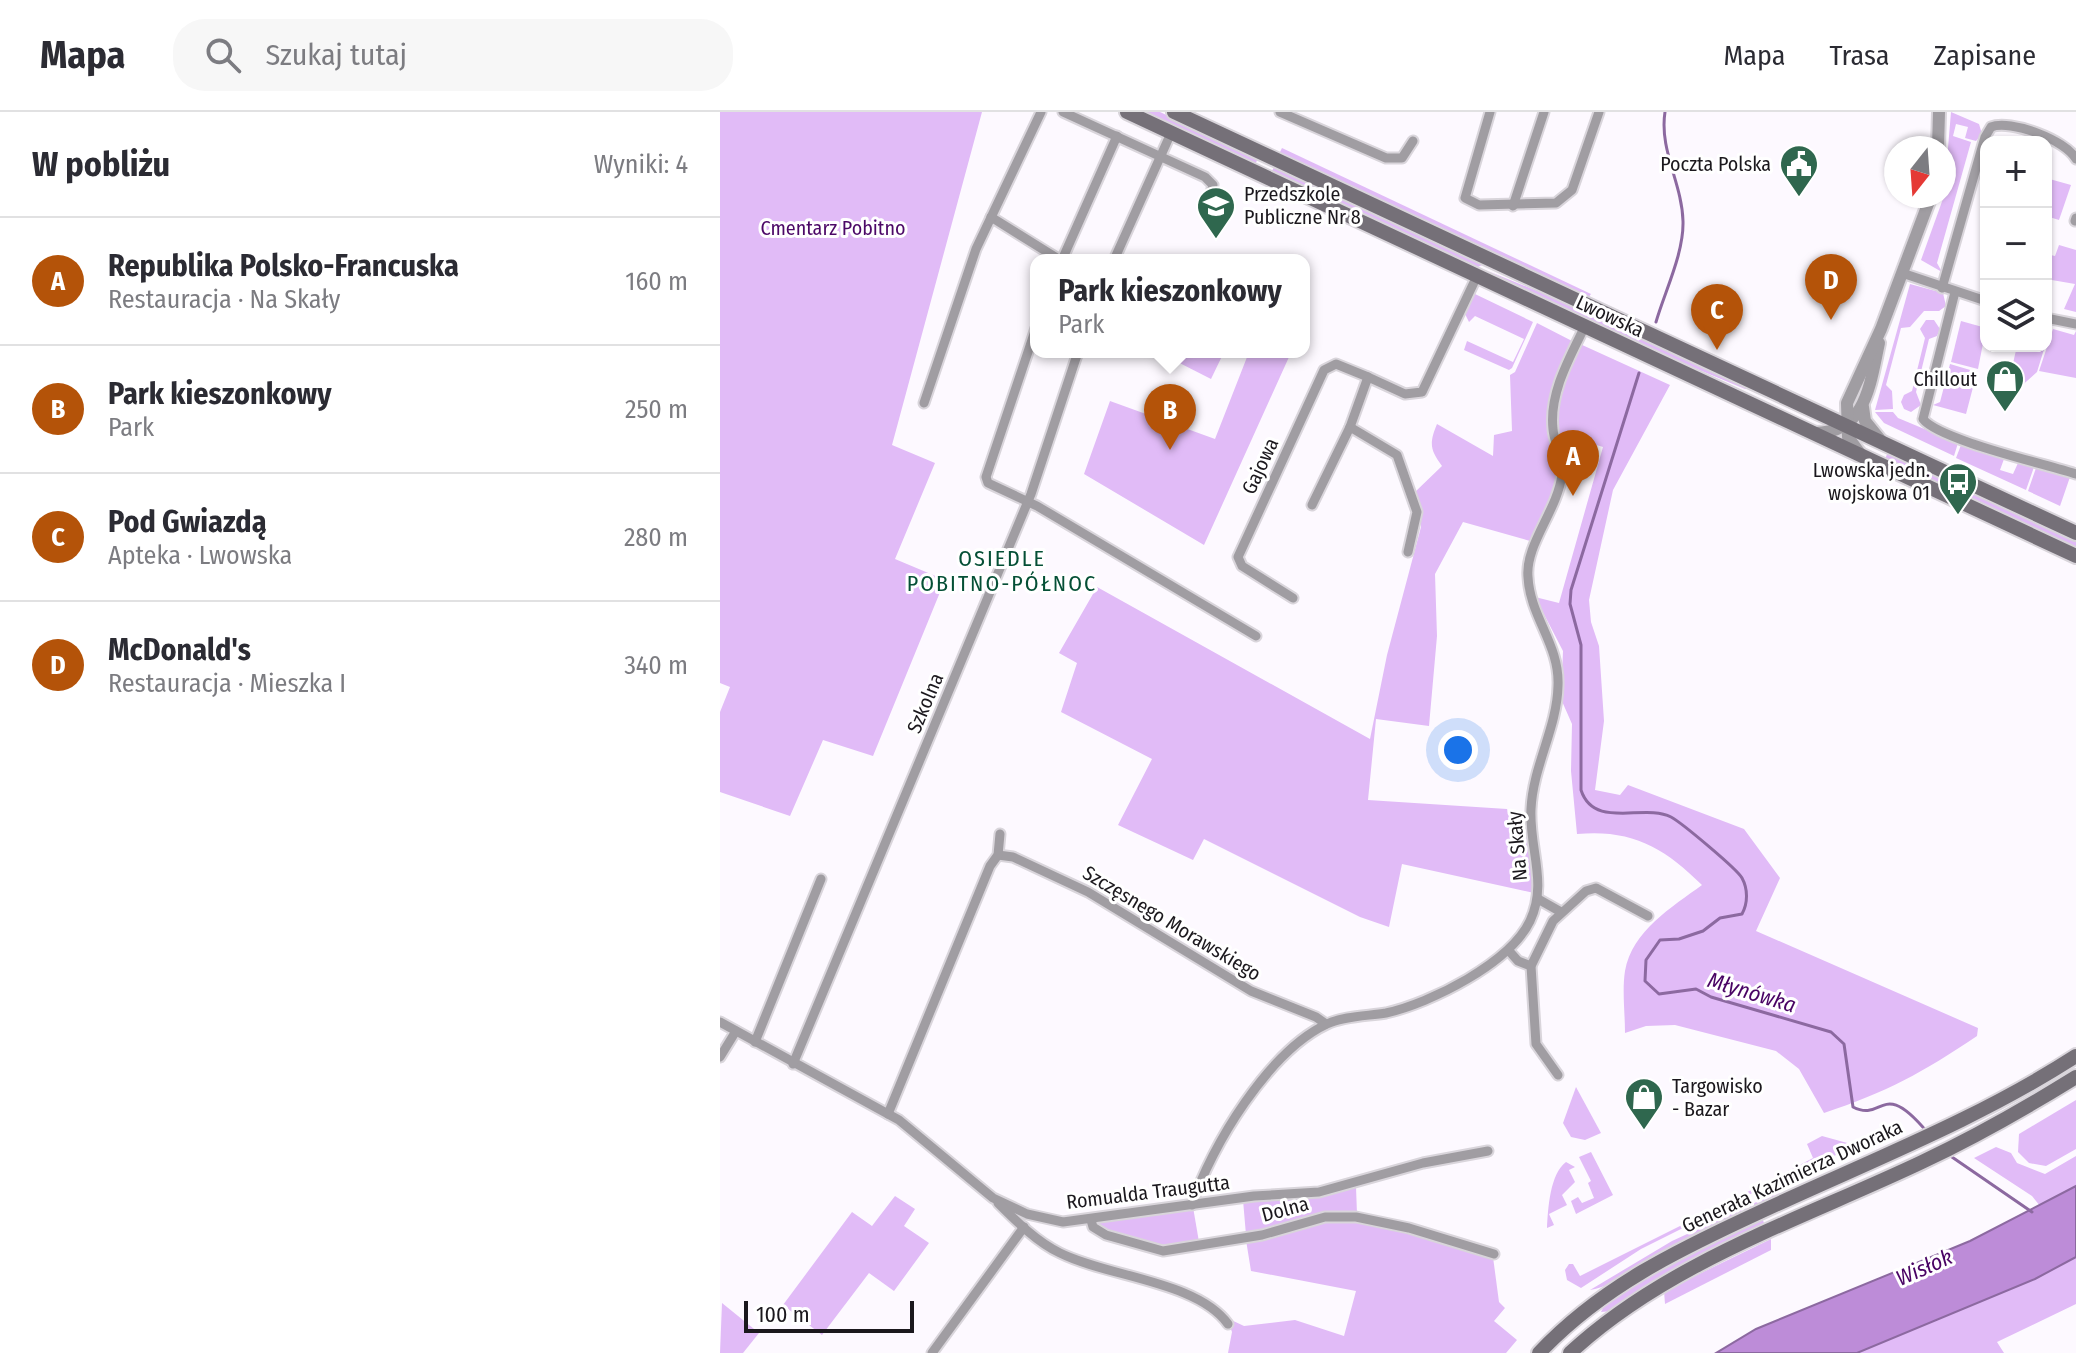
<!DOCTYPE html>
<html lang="pl">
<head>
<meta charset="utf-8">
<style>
  body { margin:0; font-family:"Fira Sans Condensed",sans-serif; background:#f7f7f7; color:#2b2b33 }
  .controls { position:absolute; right:24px; top:24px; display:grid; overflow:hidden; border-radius:16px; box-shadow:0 2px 6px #0004 }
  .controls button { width:72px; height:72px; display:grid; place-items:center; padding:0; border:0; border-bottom:2px solid #e1e1e2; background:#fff; color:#2b2b33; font:40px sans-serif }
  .compass { position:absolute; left:1164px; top:24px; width:72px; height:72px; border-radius:50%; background:#fff; box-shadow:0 2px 6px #0004; rotate:197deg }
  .scale { position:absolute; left:24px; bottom:20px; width:170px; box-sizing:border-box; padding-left:8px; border:4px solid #1b181d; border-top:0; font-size:22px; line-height:28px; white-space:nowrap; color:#1b181d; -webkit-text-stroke:6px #fff; paint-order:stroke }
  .you { position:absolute; left:738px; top:638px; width:28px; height:28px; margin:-20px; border:6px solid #fff; border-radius:50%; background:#1a73e8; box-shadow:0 0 0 12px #1a73e833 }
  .badge { display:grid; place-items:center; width:52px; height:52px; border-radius:50%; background:#b45309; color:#fff; font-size:26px; font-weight:700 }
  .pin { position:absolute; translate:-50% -66px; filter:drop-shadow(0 2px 4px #0008) }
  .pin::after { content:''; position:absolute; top:42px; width:28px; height:24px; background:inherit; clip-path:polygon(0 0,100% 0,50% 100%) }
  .popup { position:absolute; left:310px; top:142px; width:280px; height:104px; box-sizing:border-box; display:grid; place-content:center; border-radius:16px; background:#fff; filter:drop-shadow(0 2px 6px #0005); font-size:26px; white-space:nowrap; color:#7c7c81 }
  .popup b { font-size:30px; color:#2b2b33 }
  .popup::after { content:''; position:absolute; left:50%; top:100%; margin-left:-16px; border:16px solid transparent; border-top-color:#fff }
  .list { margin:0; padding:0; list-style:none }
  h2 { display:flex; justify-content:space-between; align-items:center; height:104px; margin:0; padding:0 32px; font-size:34px }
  h2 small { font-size:26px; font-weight:400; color:#7c7c81 }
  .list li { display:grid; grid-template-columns:52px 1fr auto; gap:24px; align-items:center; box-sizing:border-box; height:128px; padding:0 32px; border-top:2px solid #e1e1e2 }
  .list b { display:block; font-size:30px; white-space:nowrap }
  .list p { margin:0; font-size:26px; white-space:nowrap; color:#7c7c81 }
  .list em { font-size:26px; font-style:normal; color:#7c7c81 }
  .icon { flex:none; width:44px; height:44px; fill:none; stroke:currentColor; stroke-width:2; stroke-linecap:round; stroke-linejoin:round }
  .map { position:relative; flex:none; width:1356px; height:1241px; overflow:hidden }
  header { display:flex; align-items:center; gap:48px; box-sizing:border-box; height:112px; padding:0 40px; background:#fff; border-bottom:2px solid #e1e1e2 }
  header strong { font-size:38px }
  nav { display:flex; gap:44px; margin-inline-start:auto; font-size:28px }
  .search { width:560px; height:72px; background:#f7f7f7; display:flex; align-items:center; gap:20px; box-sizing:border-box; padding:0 28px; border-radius:32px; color:#7c7c81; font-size:30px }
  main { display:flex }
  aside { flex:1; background:#fff }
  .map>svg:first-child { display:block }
  .green { fill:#e1bbf7 }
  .water { fill:#bd8cd8; stroke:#8c69a0; stroke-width:2 }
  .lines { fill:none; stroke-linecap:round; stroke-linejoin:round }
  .stream { stroke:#8c69a0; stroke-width:3 }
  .minor-casing { stroke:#d9d5db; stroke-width:13 }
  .tertiary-casing { stroke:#d9d5db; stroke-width:16 }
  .secondary-casing { stroke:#d9d5db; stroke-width:18 }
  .minor { stroke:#a09da2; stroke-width:9 }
  .tertiary { stroke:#a09da2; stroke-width:12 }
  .secondary { stroke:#757078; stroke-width:14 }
  .labels { text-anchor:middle; stroke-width:6; stroke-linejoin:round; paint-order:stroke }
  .poi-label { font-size:20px; fill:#1b181d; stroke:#fff; text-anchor:end }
  .park-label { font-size:20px; fill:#4c0867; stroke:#fff }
  .street-label { font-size:20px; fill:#1b181d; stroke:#fff }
  .neighbourhood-label { font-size:22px; letter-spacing:2px; fill:#055036; stroke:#fff }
  .water-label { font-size:22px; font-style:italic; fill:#490364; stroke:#fff }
</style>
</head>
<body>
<header>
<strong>Mapa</strong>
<div class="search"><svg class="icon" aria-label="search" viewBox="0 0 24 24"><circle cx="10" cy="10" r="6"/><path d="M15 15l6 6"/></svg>Szukaj tutaj</div>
<nav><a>Mapa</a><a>Trasa</a><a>Zapisane</a></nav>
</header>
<main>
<aside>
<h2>W pobliżu<small>Wyniki: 4</small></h2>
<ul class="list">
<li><span class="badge">A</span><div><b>Republika Polsko-Francuska</b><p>Restauracja · Na Skały</p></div><em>160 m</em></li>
<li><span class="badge">B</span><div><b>Park kieszonkowy</b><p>Park</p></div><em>250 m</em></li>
<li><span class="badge">C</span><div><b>Pod Gwiazdą</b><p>Apteka · Lwowska</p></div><em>280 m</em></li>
<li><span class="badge">D</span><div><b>McDonald's</b><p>Restauracja · Mieszka I</p></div><em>340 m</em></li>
</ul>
</aside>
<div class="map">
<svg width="1356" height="1241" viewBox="0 0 1356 1241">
  <rect width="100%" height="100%" fill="#fdf9ff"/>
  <g class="green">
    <path d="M0,0H262L172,333L215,351L175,447L225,468L153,644L103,628L70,704L0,680V600L10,575L0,571Z"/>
    <path d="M421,0H440L538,46L535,53Z"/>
    <path d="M1231,0L1259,12L1262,22L1256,29L1245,26L1248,15L1236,12L1233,24L1251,30L1217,151L1222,160L1201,148L1224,84Z"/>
    <path d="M562,36L871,182L868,186L559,42Z"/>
    <path d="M555,53L764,152L756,156L551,61Z"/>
    <path d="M1326,66L1351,73L1339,108L1326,104Z"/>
    <path d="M1339,133L1356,138V200L1344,197L1355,172L1326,167V142L1335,144Z"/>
    <path d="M768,159L869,200L1034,277H1025L924,235Z"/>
    <path d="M1190,172L1223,181L1226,194L1219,199H1204L1190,215L1181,216L1166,273L1172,279L1173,297L1155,298Z"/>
    <path d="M755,182L813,210L792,256L789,258L744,238L747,229L793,250L804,227L755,204L749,210L745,202Z"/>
    <path d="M1206,208H1214L1220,217L1217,224L1209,227L1196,280L1201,293L1191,300L1184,297L1181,290L1184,283L1192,279L1205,226L1200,217Z"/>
    <path d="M1241,209L1266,216L1258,257L1231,250Z"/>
    <path d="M817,211L854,230L829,322L838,363L824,407L810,429L743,410L715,462L717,524L709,614L656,607L648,688L787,697L794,720H806L814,756V781L682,752L669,815L640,805L484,727L473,748L398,713L432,647L341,600L357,551L339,541L377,475L650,627L667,543L701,415L695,380L722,354C710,338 709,331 717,312L773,344L774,323L792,319L790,263L795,260Z"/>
    <path d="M1333,217L1354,223L1356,219V266L1319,259Z"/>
    <path d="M860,232L950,273L893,378L869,488L871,510L879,534L884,609L875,678L900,683L908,673L1024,717L1060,766L1036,819L1258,916L1257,924C1202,961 1167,980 1104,1001L1079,957L1056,939L955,913L926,914L905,921C905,901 902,878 905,859C912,819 952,795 982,773C944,735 911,717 857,722L851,659L852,612L841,587L843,539L815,485L839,491L883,335L837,321L835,316L838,285Z"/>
    <path d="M1297,234H1325L1317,260L1298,277L1294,289L1285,286Z"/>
    <path d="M438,240H504L491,267Z"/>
    <path d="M529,240H556L569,245L484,433L364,362L390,289L495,327Z"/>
    <path d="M1230,252L1257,260L1246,302L1213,293L1220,290Z"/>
    <path d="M1155,300H1173L1178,306L1238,331L1234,344L1164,311Z"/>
    <path d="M1241,333L1284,347L1280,358L1293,362L1298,351L1314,355L1306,378L1236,346Z"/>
    <path d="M1168,340L1356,429V437L1165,347Z"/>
    <path d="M1316,356L1350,365L1340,394L1308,379Z"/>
    <path d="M856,975L881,1021L865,1028L851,1025L843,1011Z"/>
    <path d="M1356,988V1037L1326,1054L1309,1051L1298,1040L1299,1022Z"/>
    <path d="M1102,1024L1131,1032L1134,1036L1080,1057L987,1104L985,1102L1093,1046L1087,1032Z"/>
    <path d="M1276,1035L1291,1041L1297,1051L1325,1062L1356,1044V1074L1320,1094L1312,1084L1254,1046Z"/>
    <path d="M871,1040L893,1083L856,1102L851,1089L858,1085L862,1091L874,1086L868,1071L871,1069L859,1045Z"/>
    <path d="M846,1050L855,1055L849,1058L855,1070L842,1083L847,1093L829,1102L834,1113L827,1116C828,1096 830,1062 846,1050Z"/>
    <path d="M636,1075L637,1102L526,1123L523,1088L599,1083Z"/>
    <path d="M1065,1077C1032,1102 991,1115 954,1134C930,1146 895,1175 870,1178L952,1129Z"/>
    <path d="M175,1084L195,1097L184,1114L209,1131L174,1179L149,1161L102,1223L63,1193L132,1100L152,1114Z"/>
    <path d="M473,1095L479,1130L448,1137L377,1116L375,1109Z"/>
    <path d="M982,1103L983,1106L921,1137L861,1176L847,1168L845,1158L849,1152H853L860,1164Z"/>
    <path d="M620,1106L664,1113L773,1145L779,1190L785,1196L774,1209L797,1228L786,1241H508L512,1220L507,1206L524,1214L575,1208L624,1224L636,1179L531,1159L526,1128Z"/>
    <path d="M1042,1106L1044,1111L892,1199L881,1200C894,1170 1008,1122 1042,1106Z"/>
    <path d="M1051,1127V1138L945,1192L944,1179Z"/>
    <path d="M1356,1145V1192L1277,1230L1284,1241H1137L1315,1167Z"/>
    <path d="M2,1191L39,1221L23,1241H0Z"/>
  </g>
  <path class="water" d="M1356,1074V1145L1315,1167L1137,1241H996L1036,1217L1250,1129Z"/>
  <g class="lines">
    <g class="stream">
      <path d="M936,210C945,179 964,141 963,109C962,71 939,38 945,0"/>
      <path d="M919,261L851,478L850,492L861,533V678C874,718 924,691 951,705C962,711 1017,757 1022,766C1028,777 1028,791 1022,802L1000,806L983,819L959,827L940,828L926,848L925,869L939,882L976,877L991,885L1111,920L1124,932L1133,995C1164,1011 1161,965 1207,1020"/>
      <path d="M1229,1043L1312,1100"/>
    </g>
    <defs>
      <g id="minor">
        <path d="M343,0L485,65L493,73L491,81"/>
        <path d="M560,0L666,46H682L693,29"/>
        <path d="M770,0L745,86L759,93L836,91L852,78L879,0"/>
        <path d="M793,94L824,0"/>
        <path d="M271,105L340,148"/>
        <path d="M1355,109L1356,106"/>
        <path d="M342,148L397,24"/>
        <path d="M394,148L451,21"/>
        <path d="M1182,161L1266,189"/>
        <path d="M1222,176L1265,25L1271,15C1290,7 1346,28 1356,47"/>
        <path d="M1235,180L1203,307C1219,328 1326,352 1356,362"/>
        <path d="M1326,206L1356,212"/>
        <path d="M316,216L266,365L268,371L317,394L536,524"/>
        <path d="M204,291L256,137L321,0"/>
        <path d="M630,315L677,343L697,400L688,440"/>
        <path d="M592,393L630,315L648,265L685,282L702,280L757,164"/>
        <path d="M573,486L522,454L518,445L604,258L616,252L648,265"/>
        <path d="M278,743L293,745L368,780L531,879L596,905L606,912"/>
        <path d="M818,787L841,800"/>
        <path d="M790,840L798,849L811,854"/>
        <path d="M0,910L179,1008L273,1086L307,1102L343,1110L534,1084L599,1080L703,1051L768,1039"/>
        <path d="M35,930L101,767"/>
        <path d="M0,945L16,919"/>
        <path d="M73,952L311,382L358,240"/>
        <path d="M838,963L816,932L811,854L833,809L866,779L876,776L928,804"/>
        <path d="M168,1002L270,754L278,743L280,722"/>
        <path d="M278,1091C297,1110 317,1130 340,1141C388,1165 477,1169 508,1212"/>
        <path d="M472,1093C491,1034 549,939 607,912C624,904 648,904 666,901C711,891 790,851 810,809C828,771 809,737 811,697C813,654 837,616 838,574C840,533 810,505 808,465C805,433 837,399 842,363C845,346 834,333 833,317C829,281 850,245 865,214"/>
        <path d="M371,1108L373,1115L386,1123L443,1139L542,1123L605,1105H636L689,1116L774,1142"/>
        <path d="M212,1241L304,1115"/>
      </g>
      <g id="tertiary">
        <path d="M1218,36L1219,0"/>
        <path d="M1143,295L1145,309L1162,330"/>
        <path d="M1095,321C1146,321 1150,272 1159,231"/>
        <path d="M1141,343L1128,325L1127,291L1161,217L1211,84"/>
      </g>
      <g id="secondary">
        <path d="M407,0L1356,444"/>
        <path d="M454,0L1356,421"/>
        <path d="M819,1241C881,1175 958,1138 1038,1101C1145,1051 1257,1008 1356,944"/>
        <path d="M850,1241C948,1150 1082,1107 1202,1050C1255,1025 1306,996 1356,965"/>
      </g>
    </defs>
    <use href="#minor" class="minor-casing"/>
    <use href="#tertiary" class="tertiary-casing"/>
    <use href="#secondary" class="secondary-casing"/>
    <use href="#minor" class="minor"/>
    <use href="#tertiary" class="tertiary"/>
    <use href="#secondary" class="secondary"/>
  </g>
  <defs>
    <symbol id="civic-pin" viewBox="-11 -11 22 30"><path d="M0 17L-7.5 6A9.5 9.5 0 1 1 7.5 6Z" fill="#2f674e" stroke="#fff"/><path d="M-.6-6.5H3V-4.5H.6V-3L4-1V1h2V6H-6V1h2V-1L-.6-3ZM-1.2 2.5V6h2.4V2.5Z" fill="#fff"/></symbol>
    <symbol id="school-pin" viewBox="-11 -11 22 30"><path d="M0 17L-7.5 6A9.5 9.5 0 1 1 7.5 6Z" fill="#2f674e" stroke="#fff"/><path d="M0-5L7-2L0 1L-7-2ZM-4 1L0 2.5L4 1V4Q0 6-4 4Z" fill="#fff"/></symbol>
    <symbol id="shop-pin" viewBox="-11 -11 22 30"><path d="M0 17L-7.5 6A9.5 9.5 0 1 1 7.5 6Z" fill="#2f674e" stroke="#fff"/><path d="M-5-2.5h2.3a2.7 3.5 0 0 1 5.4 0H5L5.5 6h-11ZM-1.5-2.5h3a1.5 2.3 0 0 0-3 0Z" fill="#fff"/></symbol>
    <symbol id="bus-pin" viewBox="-11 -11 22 30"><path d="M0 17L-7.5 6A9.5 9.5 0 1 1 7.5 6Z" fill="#2f674e" stroke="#fff"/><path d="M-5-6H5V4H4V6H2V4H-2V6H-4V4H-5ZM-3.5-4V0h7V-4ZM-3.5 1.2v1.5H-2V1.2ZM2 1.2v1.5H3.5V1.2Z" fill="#fff"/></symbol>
  </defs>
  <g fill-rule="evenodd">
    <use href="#civic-pin" x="1057" y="30" width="44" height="60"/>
    <use href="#school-pin" x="474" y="72" width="44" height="60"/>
    <use href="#shop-pin" x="1263" y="245" width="44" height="60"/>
    <use href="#bus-pin" x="1216" y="348" width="44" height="60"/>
    <use href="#shop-pin" x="902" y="963" width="44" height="60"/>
  </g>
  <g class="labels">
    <g class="poi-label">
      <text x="1051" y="59">Poczta Polska</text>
      <text x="524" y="89" text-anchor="start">Przedszkole<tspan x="524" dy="23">Publiczne Nr 8</tspan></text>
      <text x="1257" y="274">Chillout</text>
      <text x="1210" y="365">Lwowska jedn.<tspan x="1210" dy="23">wojskowa 01</tspan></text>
      <text x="952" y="981" text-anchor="start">Targowisko<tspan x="952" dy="23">- Bazar</tspan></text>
    </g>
    <g class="park-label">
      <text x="113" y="123">Cmentarz Pobitno</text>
    </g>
    <g class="street-label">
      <text transform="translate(890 204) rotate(25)" y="7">Lwowska</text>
      <text transform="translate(540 354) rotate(-65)" y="7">Gajowa</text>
      <text transform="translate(205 591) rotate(-67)" y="7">Szkolna</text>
      <text transform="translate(797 734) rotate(-95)" y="7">Na Skały</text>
      <text transform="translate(452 811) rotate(31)" y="7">Szczęsnego Morawskiego</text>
      <text transform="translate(1072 1064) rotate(-25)" y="7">Generała Kazimierza Dworaka</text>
      <text transform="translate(428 1080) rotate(-7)" y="7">Romualda Traugutta</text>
      <text transform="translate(565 1097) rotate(-15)" y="7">Dolna</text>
    </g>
    <g class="neighbourhood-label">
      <text x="282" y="454">OSIEDLE<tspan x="282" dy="25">POBITNO-PÓŁNOC</tspan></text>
    </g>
    <g class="water-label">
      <text transform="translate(1032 880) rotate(17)" y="8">Młynówka</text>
      <text transform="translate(1204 1155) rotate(-24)" y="8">Wisłok</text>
    </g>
  </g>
</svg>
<div class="controls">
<button>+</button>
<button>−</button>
<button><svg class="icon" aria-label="layers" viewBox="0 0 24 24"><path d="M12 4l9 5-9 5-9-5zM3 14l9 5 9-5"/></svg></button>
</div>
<svg class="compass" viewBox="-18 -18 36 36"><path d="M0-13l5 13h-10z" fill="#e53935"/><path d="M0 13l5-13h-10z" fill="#7c7c81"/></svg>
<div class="scale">100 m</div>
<div class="you"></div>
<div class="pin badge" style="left:853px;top:384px">A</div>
<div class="pin badge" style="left:450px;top:338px">B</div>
<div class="popup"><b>Park kieszonkowy</b>Park</div>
<div class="pin badge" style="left:997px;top:238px">C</div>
<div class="pin badge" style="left:1111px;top:208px">D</div>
</div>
</main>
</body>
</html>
